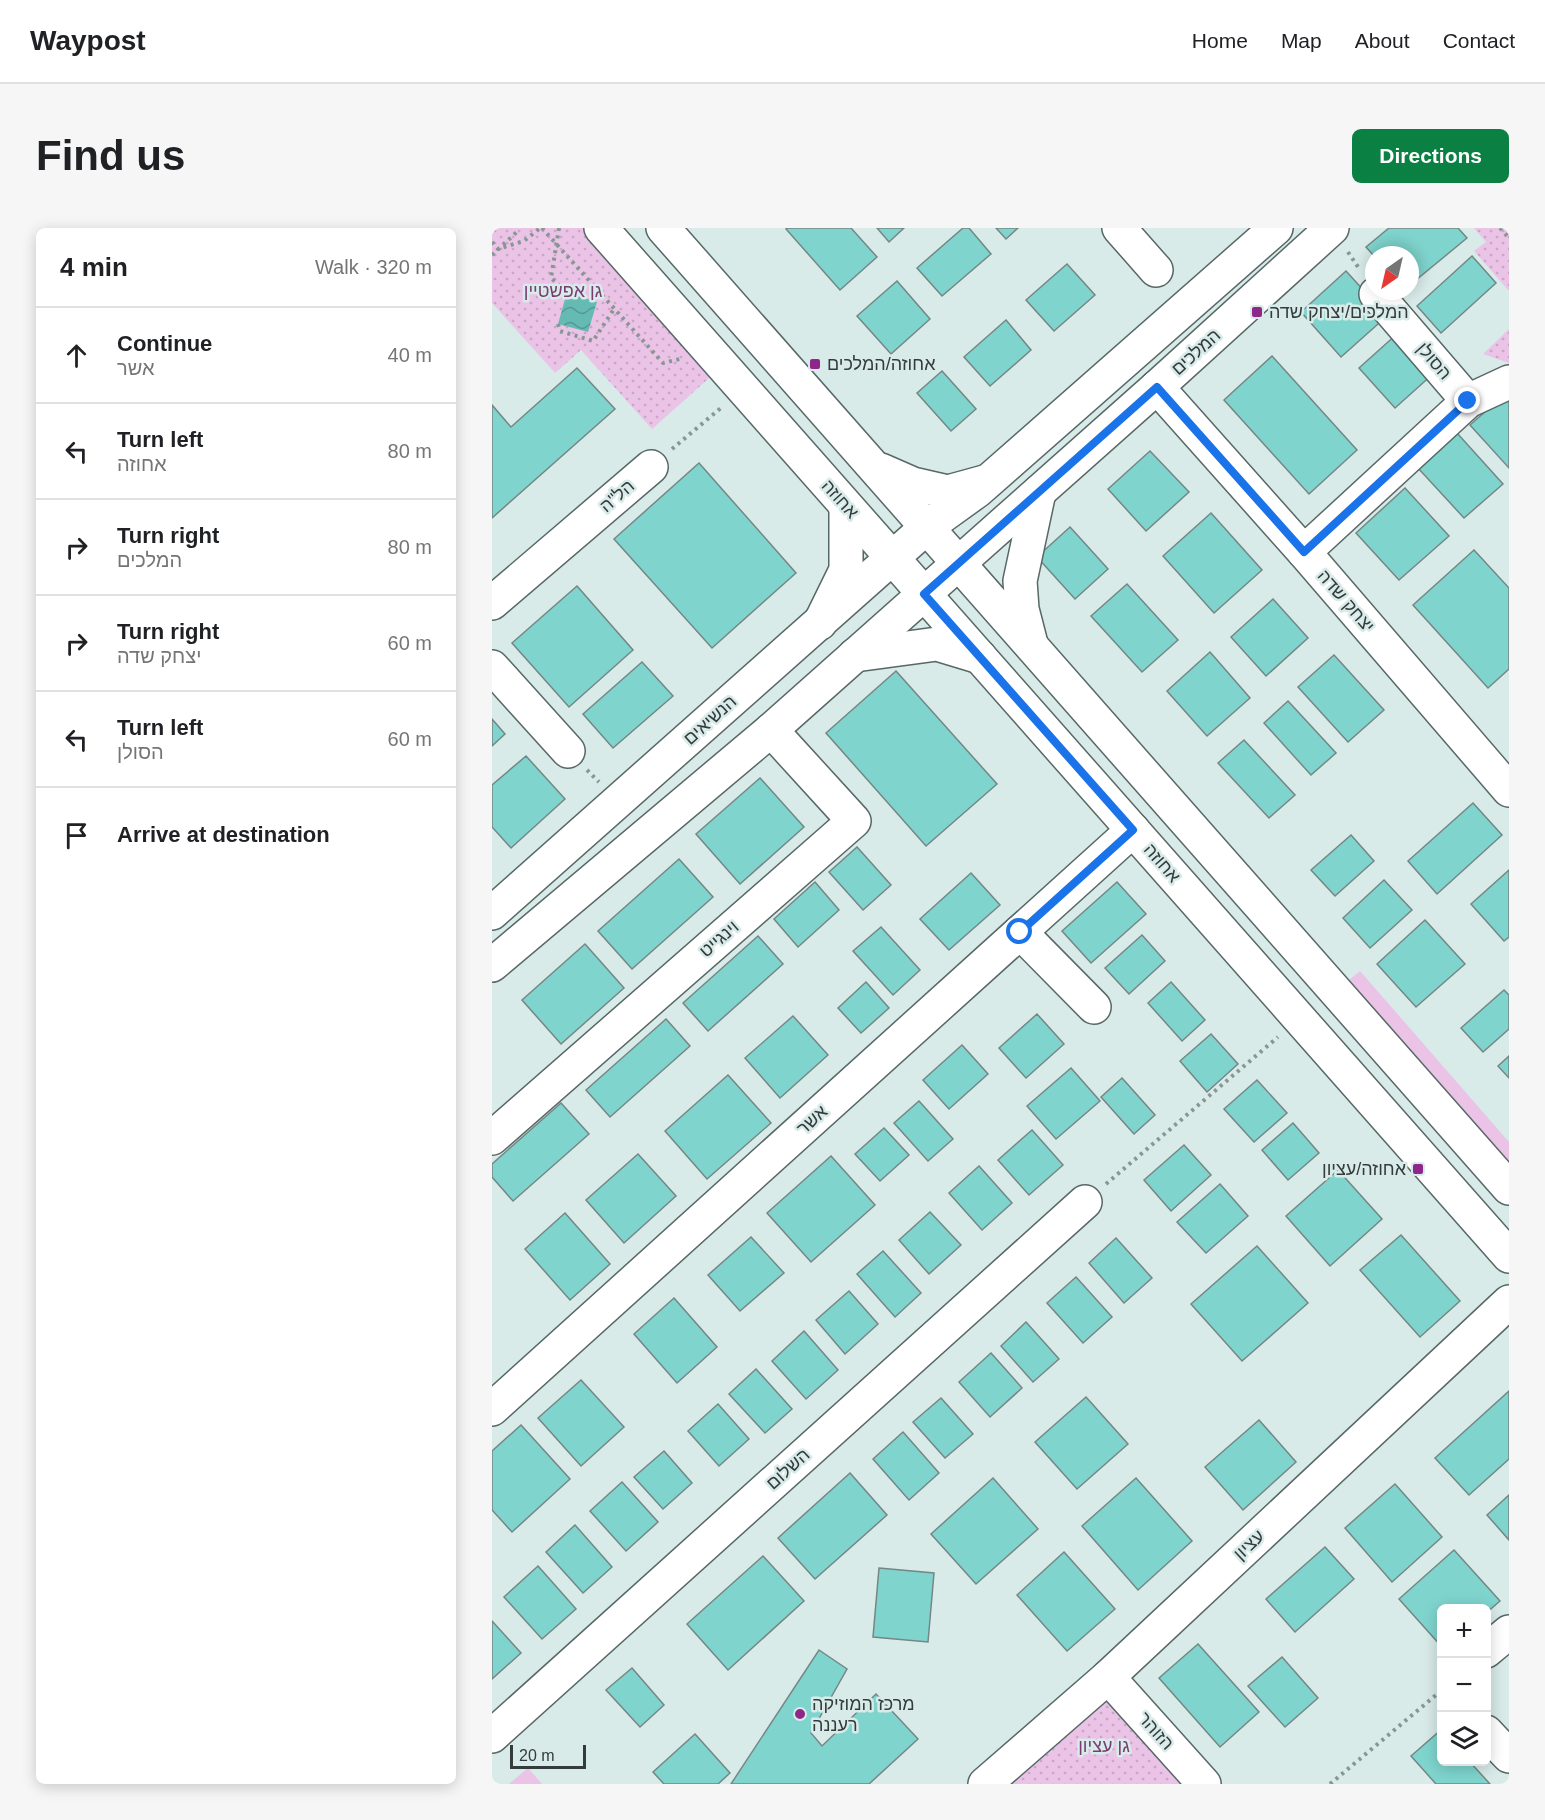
<!DOCTYPE html>
<html lang="en">
<head>
<meta charset="utf-8">
<style>
  body { margin:0; font-family:Arial,"Noto Sans Hebrew",sans-serif; background:#f6f6f6; color:#202124 }
  .controls { position:absolute; right:18px; bottom:18px; display:grid; overflow:hidden; border-radius:9px; box-shadow:0 3px 15px #0003 }
  .controls button { width:54px; height:54px; display:grid; place-items:center; padding:0; border:0; border-bottom:2px solid #e0e0e0; background:#fff; color:#202124; font:30px sans-serif }
  .compass { position:absolute; left:873px; top:18px; width:54px; height:54px; border-radius:50%; background:#fff; box-shadow:0 3px 15px #0003; rotate:214deg }
  .scale { position:absolute; left:18px; bottom:15px; width:76px; box-sizing:border-box; padding-left:6px; border:3px solid #343c3b; border-top:0; font-size:16px; line-height:21px; white-space:nowrap; color:#343c3b; -webkit-text-stroke:4px #d8ebe9; paint-order:stroke }
  .stop { position:absolute; width:18px; height:18px; margin:-14px; border:4px solid #1a73e8; border-radius:50%; background:#fff }
  .stop.end { background:#1a73e8; border-color:#fff; box-shadow:0 2px 6px #0008 }
  .list { margin:0; padding:0; list-style:none }
  h2 { display:flex; justify-content:space-between; align-items:center; height:78px; margin:0; padding:0 24px; font-size:26px }
  h2 small { font-size:20px; font-weight:400; color:#757577 }
  .list li { display:grid; grid-template-columns:39px 1fr auto; gap:18px; align-items:center; box-sizing:border-box; height:96px; padding:0 24px; border-top:2px solid #e0e0e0 }
  .list b { display:block; font-size:22px; white-space:nowrap }
  .list p { margin:0; font-size:20px; white-space:nowrap; color:#757577 }
  .list em { font-size:20px; font-style:normal; color:#757577 }
  .icon { flex:none; width:33px; height:33px; fill:none; stroke:currentColor; stroke-width:2; stroke-linecap:round; stroke-linejoin:round }
  .map { position:relative; flex:none; width:1017px; height:1556px; overflow:hidden; border-radius:9px }
  header { display:flex; align-items:center; gap:36px; box-sizing:border-box; height:84px; padding:0 30px; background:#fff; border-bottom:2px solid #e0e0e0 }
  header strong { font-size:28px }
  nav { display:flex; gap:33px; margin-inline-start:auto; font-size:21px }
  .intro { display:flex; align-items:center; justify-content:space-between; box-sizing:border-box; height:144px; padding:0 36px }
  h1 { margin:0; font-size:42px }
  .button { padding:15px 27px; border-radius:9px; background:#0b8043; color:#fff; font-size:21px; font-weight:700 }
  main { display:flex; gap:36px; padding:0 36px }
  aside { flex:1; background:#fff; border-radius:9px; box-shadow:0 3px 15px #0003 }
  .map>svg:first-child { display:block }
  .grass { fill:#eac3e6 }
  .park { fill:url(#park-dots) }
  .water { fill:url(#water-waves) }
  .building { fill:#7fd5ce; stroke:#758785; stroke-width:1.5 }
  .lines { fill:none; stroke-linecap:round; stroke-linejoin:round }
  .minor-casing { stroke:#576866; stroke-width:36 }
  .major-casing { stroke:#576866; stroke-width:36 }
  .path { stroke:#889695; stroke-width:4; stroke-dasharray:3 4.5; stroke-linecap:butt }
  .minor { stroke:#fff; stroke-width:33 }
  .major { stroke:#fff; stroke-width:33 }
  .route { stroke:#1a73e8; stroke-width:8 }
  .poi-dot { fill:#8f278b; stroke:#d8ebe9; stroke-width:2 }
  .labels { text-anchor:middle; stroke-width:5; stroke-linejoin:round; paint-order:stroke }
  .park-label { font-size:18px; fill:#793c75; stroke:#d8ebe9 }
  .poi-label { font-size:18px; fill:#343c3b; stroke:#d8ebe9; text-anchor:start }
  .street-label { font-size:18px; fill:#343c3b; stroke:#d8ebe9 }
</style>
</head>
<body>
<header>
<strong>Waypost</strong>
<nav><a>Home</a><a>Map</a><a>About</a><a>Contact</a></nav>
</header>
<div class="intro"><h1>Find us</h1><a class="button">Directions</a></div>
<main>
<aside>
<h2>4 min<small>Walk · 320 m</small></h2>
<ul class="list">
<li><svg class="icon" aria-label="ahead" viewBox="0 0 24 24"><path d="M12 20V5M6 11l6-6 6 6"/></svg><div><b>Continue</b><p>אשר</p></div><em>40 m</em></li>
<li><svg class="icon" aria-label="left" viewBox="0 0 24 24"><path d="M17 20v-9H6M10 6l-5 5 5 5"/></svg><div><b>Turn left</b><p>אחוזה</p></div><em>80 m</em></li>
<li><svg class="icon" aria-label="right" viewBox="0 0 24 24"><path d="M7 20v-9h11M14 6l5 5-5 5"/></svg><div><b>Turn right</b><p>המלכים</p></div><em>80 m</em></li>
<li><svg class="icon" aria-label="right" viewBox="0 0 24 24"><path d="M7 20v-9h11M14 6l5 5-5 5"/></svg><div><b>Turn right</b><p>יצחק שדה</p></div><em>60 m</em></li>
<li><svg class="icon" aria-label="left" viewBox="0 0 24 24"><path d="M17 20v-9H6M10 6l-5 5 5 5"/></svg><div><b>Turn left</b><p>הסולן</p></div><em>60 m</em></li>
<li><svg class="icon" aria-label="arrive" viewBox="0 0 24 24"><path d="M6 21V4h12l-3 4 3 4H6"/></svg><div><b>Arrive at destination</b></div></li>
</ul>
</aside>
<div class="map">
<svg width="1017" height="1556" viewBox="0 0 1017 1556">
  <defs>
    <pattern id="park-dots" width="8" height="8" patternUnits="userSpaceOnUse" patternTransform="scale(1.5)"><rect width="8" height="8" fill="#eac3e6"/><path d="M2 2h.1M6 6h.1" fill="none" stroke="#c9a8c6" stroke-width="1.8" stroke-linecap="round"/></pattern>
    <pattern id="water-waves" width="16" height="10" patternUnits="userSpaceOnUse" patternTransform="scale(1.5)"><rect width="16" height="10" fill="#65bbb3"/><path d="M0 5q4-4 8 0t8 0" fill="none" stroke="#549993"/></pattern>
  </defs>
  <rect width="100%" height="100%" fill="#d8ebe9"/>
  <g class="grass">
    <path d="M868,743L1017,914V938L856,753Z"/>
    <path d="M36,1540L50,1556H17Z"/>
  </g>
  <g class="park">
    <path d="M0,0H97L225,143L160,201L89,122L63,145L0,75Z"/>
    <path d="M982,0H1017V63L982,23L994,14Z"/>
    <path d="M1017,101V135L991,126Z"/>
    <path d="M614,1462L695,1556H517Z"/>
  </g>
  <path class="water" d="M75,64L105,74L96,104L66,96Z"/>
  <g class="building">
    <path d="M296,0H359L385,29L348,62L294,1Z"/>
    <path d="M385,0H412L397,14Z"/>
    <path d="M471,0H477L499,26L450,68L425,40Z"/>
    <path d="M504,0H526L514,11Z"/>
    <path d="M897,0H966L975,10L918,57V27L882,28L874,19Z"/>
    <path d="M980,28L1004,55L949,105L925,78Z"/>
    <path d="M575,36L603,67L562,103L534,72Z"/>
    <path d="M854,43L895,88L849,129L809,84Z"/>
    <path d="M405,53L438,91L399,126L365,88Z"/>
    <path d="M514,92L539,122L498,158L472,129Z"/>
    <path d="M906,105L942,145L903,180L867,140Z"/>
    <path d="M780,128L865,222L817,266L732,172Z"/>
    <path d="M85,140L123,181L0,290V177L19,199Z"/>
    <path d="M450,143L484,181L459,203L425,165Z"/>
    <path d="M1011,168L1017,174V240L978,197Z"/>
    <path d="M965,205L1011,256L972,290L926,240Z"/>
    <path d="M658,223L697,264L654,303L616,261Z"/>
    <path d="M207,235L304,345L220,420L122,311Z"/>
    <path d="M913,260L957,308L907,352L864,305Z"/>
    <path d="M719,285L770,342L722,385L671,328Z"/>
    <path d="M578,299L616,341L583,371L545,329Z"/>
    <path d="M982,322L1017,360V441L996,460L921,377Z"/>
    <path d="M635,356L686,412L650,444L599,388Z"/>
    <path d="M85,358L141,422L77,479L20,415Z"/>
    <path d="M781,371L816,410L774,448L739,409Z"/>
    <path d="M718,424L758,470L715,508L675,463Z"/>
    <path d="M842,427L892,482L856,514L806,459Z"/>
    <path d="M150,434L181,468L121,520L91,486Z"/>
    <path d="M404,443L505,556L434,618L334,505Z"/>
    <path d="M796,473L844,525L819,547L772,495Z"/>
    <path d="M0,491L13,506L0,518Z"/>
    <path d="M752,512L803,567L777,590L726,535Z"/>
    <path d="M34,528L73,571L19,620L0,599V557Z"/>
    <path d="M268,550L312,599L248,656L204,606Z"/>
    <path d="M981,575L1010,607L945,666L916,633Z"/>
    <path d="M859,607L882,633L843,668L819,642Z"/>
    <path d="M365,619L399,657L371,682L337,644Z"/>
    <path d="M187,631L221,669L140,741L106,703Z"/>
    <path d="M1017,642V709L1012,713L979,676Z"/>
    <path d="M479,645L508,677L457,722L428,691Z"/>
    <path d="M892,652L920,682L878,720L851,690Z"/>
    <path d="M323,654L347,682L306,719L282,691Z"/>
    <path d="M625,654L654,686L599,735L570,703Z"/>
    <path d="M933,692L973,736L924,779L885,736Z"/>
    <path d="M389,699L428,742L401,767L361,723Z"/>
    <path d="M650,707L673,733L637,766L613,740Z"/>
    <path d="M266,708L291,736L216,803L191,775Z"/>
    <path d="M93,716L132,760L69,816L30,772Z"/>
    <path d="M374,754L397,780L369,805L346,780Z"/>
    <path d="M679,754L713,792L690,813L656,775Z"/>
    <path d="M1012,762L1017,767V801L991,824L969,800Z"/>
    <path d="M545,786L572,816L534,850L507,820Z"/>
    <path d="M301,788L336,827L288,870L253,830Z"/>
    <path d="M174,791L198,818L118,889L94,862Z"/>
    <path d="M719,806L746,836L715,864L688,833Z"/>
    <path d="M470,817L496,846L457,881L431,852Z"/>
    <path d="M1017,828V850L1006,838Z"/>
    <path d="M579,840L608,873L564,911L535,878Z"/>
    <path d="M236,847L279,895L215,951L173,903Z"/>
    <path d="M630,850L663,887L642,906L609,869Z"/>
    <path d="M765,852L795,885L762,914L732,881Z"/>
    <path d="M427,873L461,911L436,933L402,895Z"/>
    <path d="M69,875L97,906L21,973L0,949V936Z"/>
    <path d="M801,895L827,925L796,952L770,922Z"/>
    <path d="M392,900L417,927L388,953L363,926Z"/>
    <path d="M540,902L571,937L537,967L506,932Z"/>
    <path d="M692,917L719,947L679,983L652,952Z"/>
    <path d="M146,926L184,968L132,1015L94,972Z"/>
    <path d="M339,928L383,977L319,1034L275,985Z"/>
    <path d="M487,938L520,975L490,1002L457,965Z"/>
    <path d="M846,942L890,991L838,1038L794,988Z"/>
    <path d="M728,956L756,988L714,1025L685,994Z"/>
    <path d="M438,984L469,1017L437,1046L407,1012Z"/>
    <path d="M73,985L118,1036L78,1072L33,1021Z"/>
    <path d="M909,1007L968,1073L928,1109L868,1042Z"/>
    <path d="M259,1009L292,1045L248,1083L216,1047Z"/>
    <path d="M624,1010L660,1050L632,1075L597,1035Z"/>
    <path d="M765,1018L816,1075L750,1133L699,1076Z"/>
    <path d="M391,1023L429,1065L403,1089L365,1046Z"/>
    <path d="M584,1049L620,1089L591,1115L555,1075Z"/>
    <path d="M357,1063L386,1096L353,1126L324,1092Z"/>
    <path d="M182,1070L225,1119L185,1155L142,1106Z"/>
    <path d="M534,1094L567,1131L541,1154L509,1118Z"/>
    <path d="M312,1103L346,1142L314,1171L280,1133Z"/>
    <path d="M499,1125L530,1160L498,1189L467,1154Z"/>
    <path d="M264,1141L300,1181L273,1205L237,1166Z"/>
    <path d="M89,1152L132,1199L89,1238L46,1190Z"/>
    <path d="M1017,1163V1231L977,1267L943,1230Z"/>
    <path d="M594,1169L636,1216L585,1261L543,1214Z"/>
    <path d="M449,1170L481,1206L453,1230L421,1194Z"/>
    <path d="M226,1176L257,1211L227,1238L196,1203Z"/>
    <path d="M767,1192L804,1234L751,1282L713,1239Z"/>
    <path d="M29,1197L78,1251L20,1304L0,1282V1223Z"/>
    <path d="M411,1204L447,1245L417,1272L381,1231Z"/>
    <path d="M172,1223L200,1255L171,1281L142,1249Z"/>
    <path d="M358,1245L395,1287L323,1351L286,1310Z"/>
    <path d="M501,1250L546,1301L484,1356L439,1306Z"/>
    <path d="M644,1250L700,1313L646,1362L590,1298Z"/>
    <path d="M130,1254L166,1294L134,1323L98,1283Z"/>
    <path d="M903,1256L950,1309L900,1354L853,1300Z"/>
    <path d="M1017,1267V1312L995,1287Z"/>
    <path d="M83,1297L120,1339L91,1365L54,1324Z"/>
    <path d="M833,1319L862,1351L803,1404L774,1371Z"/>
    <path d="M962,1322L1008,1373L994,1385V1380H950V1419L907,1371Z"/>
    <path d="M572,1324L623,1381L575,1423L525,1367Z"/>
    <path d="M271,1328L312,1373L236,1442L195,1396Z"/>
    <path d="M46,1338L84,1381L50,1411L12,1369Z"/>
    <path d="M387,1340L442,1345L436,1414L381,1409Z"/>
    <path d="M0,1393L29,1425L0,1451Z"/>
    <path d="M706,1416L767,1484L728,1519L667,1450Z"/>
    <path d="M327,1422L355,1441L319,1505L330,1518L384,1466L426,1511L377,1556H239Z"/>
    <path d="M790,1429L826,1470L793,1499L756,1458Z"/>
    <path d="M140,1440L172,1477L148,1499L114,1462Z"/>
    <path d="M950,1501V1534H978L998,1556H944L919,1528Z"/>
    <path d="M203,1506L238,1545L226,1556H172L161,1544Z"/>
  </g>
  <g class="lines">
    <defs>
      <g id="minor">
        <path d="M627,0L664,42"/>
        <path d="M884,66L976,173"/>
        <path d="M665,159L812,324L1017,562"/>
        <path d="M812,324L976,173L1017,154"/>
        <path d="M0,375L159,239"/>
        <path d="M0,439L76,523"/>
        <path d="M0,685L400,330L435,299L485,263L784,0"/>
        <path d="M528,704L602,779"/>
        <path d="M0,737L279,502L665,159L840,0"/>
        <path d="M0,910L362,593L279,502"/>
        <path d="M0,1181L641,602"/>
        <path d="M994,1423L1017,1404"/>
        <path d="M616,1449L712,1556"/>
        <path d="M994,1504L1017,1528"/>
        <path d="M0,1508L593,974"/>
        <path d="M493,1556L616,1449L1017,1074"/>
      </g>
      <g id="major">
        <path d="M109,0L1017,1028"/>
        <path d="M171,0L1017,960"/>
        <path d="M389,242L421,256L456,264L496,253"/>
        <path d="M328,395L354,342V278"/>
        <path d="M539,416L530,381L528,353L547,264"/>
        <path d="M363,427L445,416L488,429"/>
      </g>
    </defs>
    <use href="#minor" class="minor-casing"/>
    <use href="#major" class="major-casing"/>
    <g class="path">
      <path d="M50,0L171,135L188,131"/>
      <path d="M67,0L59,50L75,64"/>
      <path d="M1008,0L1017,10"/>
      <path d="M0,14L6,21L32,13L48,0"/>
      <path d="M856,24L868,42"/>
      <path d="M0,27L27,2"/>
      <path d="M66,96L68,103L101,113L122,81"/>
      <path d="M180,221L230,179"/>
      <path d="M95,542L107,554"/>
      <path d="M614,956L786,809"/>
      <path d="M838,1556L950,1462"/>
    </g>
    <use href="#minor" class="minor"/>
    <use href="#major" class="major"/>
  </g>
  <g class="lines">
    <path class="route" d="M528,704L641,602L432,366L665,159L812,324L976,173"/>
  </g>
  <g class="poi-dot">
    <rect x="759" y="78" width="12" height="12" rx="3"/>
    <rect x="317" y="130" width="12" height="12" rx="3"/>
    <rect x="920" y="935" width="12" height="12" rx="3"/>
    <circle cx="308" cy="1486" r="6"/>
  </g>
  <g class="labels">
    <g class="park-label">
      <text x="71" y="69">גן אפשטיין</text>
      <text x="612" y="1524">גן עציון</text>
    </g>
    <g class="poi-label">
      <text x="777" y="90">המלכים/יצחק שדה</text>
      <text x="335" y="142">אחוזה/המלכים</text>
      <text x="914" y="947" text-anchor="end">אחוזה/עציון</text>
      <text x="320" y="1482">מרכז המוזיקה<tspan x="320" dy="21">רעננה</tspan></text>
    </g>
    <g class="street-label">
      <text transform="translate(704 124) rotate(-42)" y="6">המלכים</text>
      <text transform="translate(942 133) rotate(49)" y="6">הסולן</text>
      <text transform="translate(125 268) rotate(-41)" y="6">הל"ה</text>
      <text transform="translate(348 271) rotate(48)" y="6">אחוזה</text>
      <text transform="translate(854 373) rotate(49)" y="6">יצחק שדה</text>
      <text transform="translate(218 492) rotate(-42)" y="6">הנשיאים</text>
      <text transform="translate(670 635) rotate(49)" y="6">אחוזה</text>
      <text transform="translate(227 711) rotate(-41)" y="6">וינגייט</text>
      <text transform="translate(320 892) rotate(-42)" y="6">אשר</text>
      <text transform="translate(296 1241) rotate(-42)" y="6">השלום</text>
      <text transform="translate(757 1317) rotate(-43)" y="6">עציון</text>
      <text transform="translate(664 1503) rotate(48)" y="6">הזוהר</text>
    </g>
  </g>
</svg>
<div class="controls">
<button>+</button>
<button>−</button>
<button><svg class="icon" aria-label="layers" viewBox="0 0 24 24"><path d="M12 4l9 5-9 5-9-5zM3 14l9 5 9-5"/></svg></button>
</div>
<svg class="compass" viewBox="-18 -18 36 36"><path d="M0-13l5 13h-10z" fill="#e53935"/><path d="M0 13l5-13h-10z" fill="#757577"/></svg>
<div class="scale">20 m</div>
<div class="stop" style="left:528px;top:704px"></div>
<div class="stop end" style="left:976px;top:173px"></div>
</div>
</main>
</body>
</html>
